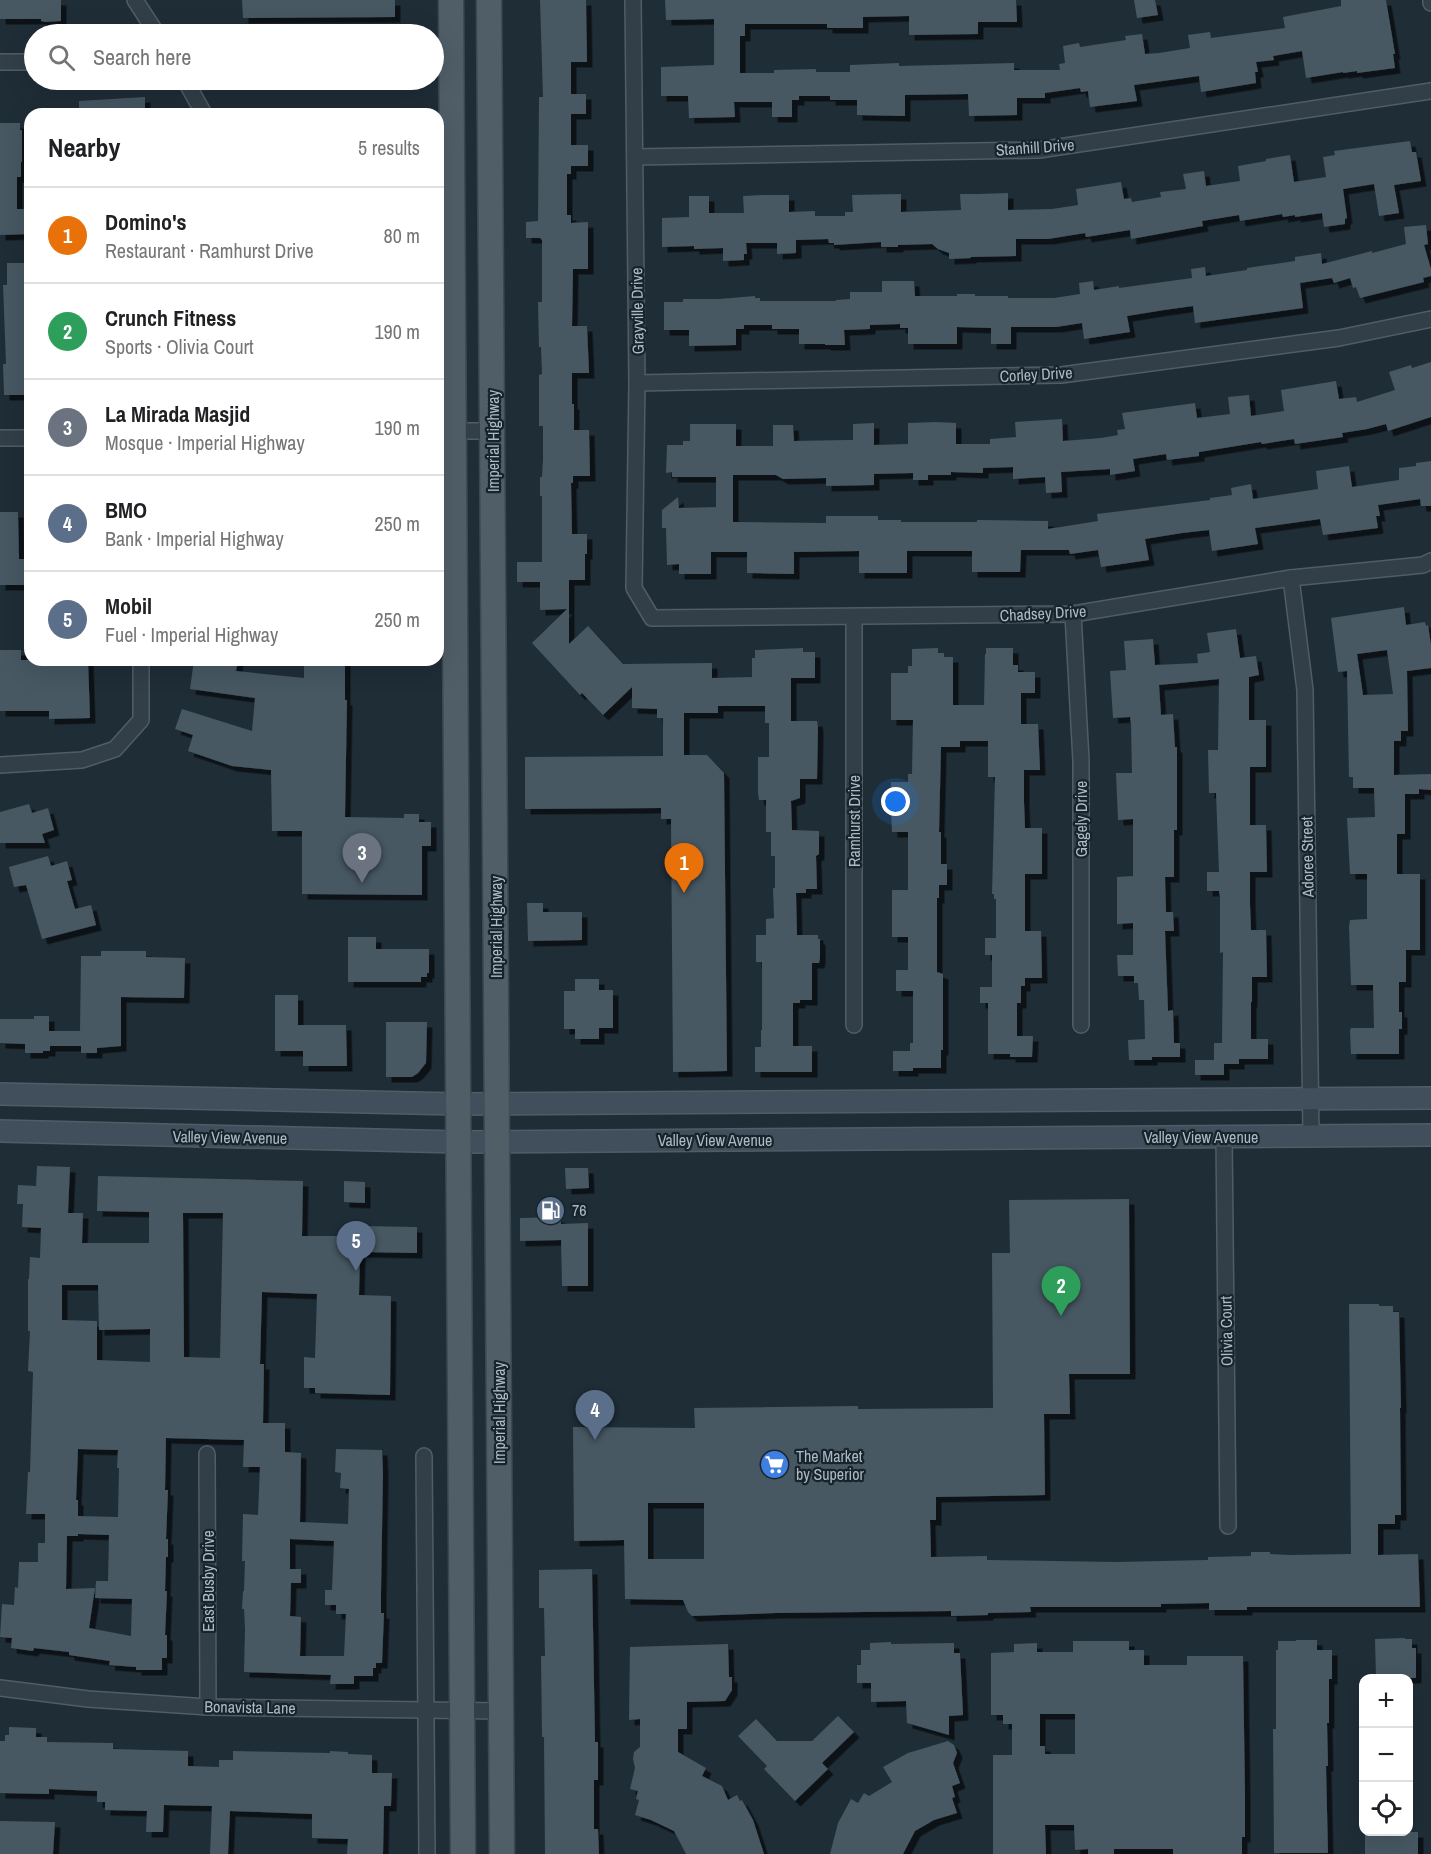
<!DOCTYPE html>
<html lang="en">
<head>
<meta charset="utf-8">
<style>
  body { margin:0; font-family:"Archivo Narrow",sans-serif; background:#f6f6f6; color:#202124 }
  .controls { position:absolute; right:18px; bottom:18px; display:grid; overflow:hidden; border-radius:12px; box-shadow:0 6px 24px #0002 }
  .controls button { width:54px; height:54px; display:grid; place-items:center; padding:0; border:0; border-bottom:2px solid #e0e0e0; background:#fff; color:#202124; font:30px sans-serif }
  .you { position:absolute; left:896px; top:802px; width:21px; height:21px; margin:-15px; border:4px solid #fff; border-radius:50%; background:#1a73e8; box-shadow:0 0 0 9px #1a73e833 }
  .badge { display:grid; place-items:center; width:39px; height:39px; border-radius:50%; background:#1a73e8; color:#fff; font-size:20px; font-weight:700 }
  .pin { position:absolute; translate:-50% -50px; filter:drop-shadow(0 2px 3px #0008) }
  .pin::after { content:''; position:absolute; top:32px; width:21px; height:18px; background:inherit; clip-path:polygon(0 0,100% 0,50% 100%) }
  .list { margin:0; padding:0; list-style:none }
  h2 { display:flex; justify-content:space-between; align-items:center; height:78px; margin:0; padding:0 24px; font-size:26px }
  h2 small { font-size:20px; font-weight:400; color:#757577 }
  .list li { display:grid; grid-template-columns:39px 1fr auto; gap:18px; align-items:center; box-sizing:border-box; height:96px; padding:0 24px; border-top:2px solid #e0e0e0 }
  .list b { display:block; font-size:22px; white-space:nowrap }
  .list p { margin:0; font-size:20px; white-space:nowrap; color:#757577 }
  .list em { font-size:20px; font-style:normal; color:#757577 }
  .icon { flex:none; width:33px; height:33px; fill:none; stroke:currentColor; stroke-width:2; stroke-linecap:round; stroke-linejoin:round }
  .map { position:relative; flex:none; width:1431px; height:1854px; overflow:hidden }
  .search { position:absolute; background:#fff; box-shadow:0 6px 24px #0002; left:24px; top:24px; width:420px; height:66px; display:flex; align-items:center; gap:15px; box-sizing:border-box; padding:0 21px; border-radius:33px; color:#757577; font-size:22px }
  .panel { position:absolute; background:#fff; box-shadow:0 6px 24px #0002; left:24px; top:108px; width:420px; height:558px; border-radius:18px }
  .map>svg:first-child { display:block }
  .building { fill:#465863; fill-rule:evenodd; filter:url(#shadow) }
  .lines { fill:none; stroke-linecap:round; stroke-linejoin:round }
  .street-casing { stroke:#505d66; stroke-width:18 }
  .secondary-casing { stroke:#505d66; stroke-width:24 }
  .primary-casing { stroke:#3c4851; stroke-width:27 }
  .street { stroke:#323f48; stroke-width:15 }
  .secondary { stroke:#404f5b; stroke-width:21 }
  .primary { stroke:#505e68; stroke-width:24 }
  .labels { text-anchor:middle; stroke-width:4.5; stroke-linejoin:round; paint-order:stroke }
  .street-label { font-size:16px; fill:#acbac5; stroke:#18242c }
  .poi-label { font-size:16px; fill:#acbac5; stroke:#18242c; text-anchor:start }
</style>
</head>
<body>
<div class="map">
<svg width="1431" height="1854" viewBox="0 0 1431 1854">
  <defs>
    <filter id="shadow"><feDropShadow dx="5.5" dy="5.5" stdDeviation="0" flood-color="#0009"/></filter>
  </defs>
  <rect width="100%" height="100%" fill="#1f2d37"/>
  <g class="building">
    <path d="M0,0H61V21L45,22L41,21V19H0Z"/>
    <path d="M242,0H395V17L243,18Z"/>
    <path d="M540,0H586L587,62H571V94H586V114H571V145H588V166H571V174H567V215H571V223L588,222V269H573L572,326H587L589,373H572V404H574V430H589L590,476H573V483H571L572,534H587V554H585V580H569V644L588,626L623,664L712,663V678L752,677V658H755V650L803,648V652H815V678H791V721H817L818,727L817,779H800V798L791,801L792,830L819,831V854L816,856L817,889H806V893H796L797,935H818V939H820V958L819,963H812V1000H800V1003H793V1046H812V1072H755V1047H761V1030H762V962H756V935H766V919L774,918L773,888H775V856H771V832H766V800H759L758,793V757H769V723H765V706H718V713H684V755H707L724,773L727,1071L673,1072L671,819H661V808L525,809V757L663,756V718H657V709L632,708V687L603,715L582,693L580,695L532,643L567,609L540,610V582H517V562H542V496H540V477H542L543,459V426H539V375L542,374L541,347H539L538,302H542V240L540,238H526V222L538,221L539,97H543Z"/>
    <path d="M665,0H1016L1017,22H978V34L909,35V16L863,17V28H827V24H745V36H740V73H774V70L816,69V72H850V65L899,63V66L1014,63V70H1060L1059,64L1065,63L1063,46L1079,43L1080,47L1126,40L1125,36L1142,34L1145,54L1159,53L1190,48L1188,35L1210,32L1211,38L1285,28L1283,17L1341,6V0H1386L1395,54H1393L1395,68L1357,73V71L1343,73V72L1306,78L1302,51L1273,56L1274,60L1256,62L1258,72H1255L1256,83L1201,92L1199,76L1134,85L1137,101L1090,107L1088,91L1081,92L1080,88L1045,93V98H1017V115L969,116L968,94L905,95V116L857,115V100H830V96H799V100H792V117H772V102H734L735,117L689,118L688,96H661V67L714,65V19L666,20Z"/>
    <path d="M1134,0H1155L1158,15L1137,18Z"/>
    <path d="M145,97V114H79V101Z"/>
    <path d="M0,123H20V130H22V162H21V177H17V209H30V234L0,235Z"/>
    <path d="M1410,141L1412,152H1416L1421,181L1394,185L1399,213L1379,216L1374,184L1343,189L1347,218L1345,219V224L1324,227L1322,213L1295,217V215L1283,217L1282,214L1240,221L1239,215L1202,221L1203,226L1131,239L1130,230L1086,237L1085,233L1048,239H1016V256L971,257V258L949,259V253L938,249L932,244L898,245V247H881V242L834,245V243H829L828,239L796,240V253L777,254V243H746L747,254H744V260L723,261V248L694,249V246L662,247V218L689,217V196H709V213H744L743,196L763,195H789V212L815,211V216H845V212H853L852,195L901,194V212L961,210L960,194H978L1008,193V210L1052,209L1078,205L1076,189L1121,182L1124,199L1131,198L1132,202L1161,197L1160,192L1186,189L1183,174L1204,171L1206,186L1240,181L1238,166L1266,161V159L1290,155L1294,182L1326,177L1323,157L1335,155L1334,151Z"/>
    <path d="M1426,225L1428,244L1424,245L1431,269V276L1423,278L1424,282L1360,298L1356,287L1353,288L1350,278L1334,283L1332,278L1300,283L1303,308L1195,323L1193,306L1164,310L1127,316L1130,332L1084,339L1082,323L1056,327H1011V344H991V328L957,327V344H908V328H900V324L870,325V329L844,330L845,345H825V344H799V329H772V325H744V329H736V345L689,346V330H664V302H683V299H719L755,296V298H760V301H836V300L850,299V292H882V281H914L915,296H957V294H975V296H1008V298H1054L1080,294L1079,283L1093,281L1094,290L1119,286V288L1192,278L1191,269L1205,267L1206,276L1247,270V268L1295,261V257L1321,253L1322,264L1372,251V253L1406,244L1404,227Z"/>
    <path d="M7,263H24L25,285H30V317H24V363H30V395H4L3,364H6L3,285H7Z"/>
    <path d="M1431,362V417L1388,431L1386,424L1367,429L1342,433L1343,437L1295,444L1294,439L1262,444L1261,442L1199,452V456L1167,460L1166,454L1133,459L1135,471L1110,475V469L1061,472L1062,492L1046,493L1045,477L1013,479V467L983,468V473L951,472V475H928V480H913V473L874,474V485L826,486V478L783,479L776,475H733V522L826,523V516H878V520H901V522H977V520L1048,521V529L1098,521L1097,514L1210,500V498L1232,495L1231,488L1251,484L1253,499L1318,489L1316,471L1349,466L1352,487L1399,480V468L1416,466V463L1431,461V506H1421L1420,499L1378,505L1380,516H1376L1378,528L1323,535L1320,519L1292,523L1255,528L1258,544L1212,551L1209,530L1182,533L1145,539L1149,560L1101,567L1098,550L1070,554L1069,550H1021L1020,572H972V551H907V573H859V551L794,552V574L747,573V552H711V574H679V564L667,565L666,528H662V510L678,497L679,508L716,507V477H672V472L666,473L667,445H683V441H690V424H736V446H773V425H793L794,441L846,440H853V424L874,423V445L908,444V423L936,422L956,423V444H990V439L1016,437L1015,422L1062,419L1063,441L1101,438L1118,435L1117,430L1125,429L1122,413L1195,403L1197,418L1230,414L1228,397L1249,395L1251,416L1284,411L1281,390L1336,381L1339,399L1356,397L1357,402L1395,390L1389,372L1411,365L1412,368Z"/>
    <path d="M0,512H18L19,559H24V585H0Z"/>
    <path d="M1404,607L1406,625L1425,622L1426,626L1428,625L1431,645V668L1407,671L1408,731H1401V741H1394V775L1431,774V790L1419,789V794H1405V834H1397V874H1420V950H1406V982H1399V1012H1402V1029H1399V1054H1351L1350,1031L1351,1028H1374L1373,985H1351L1349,926L1350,920L1367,919V874H1350L1347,818L1375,817L1374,788H1353V777H1349L1347,671L1338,672L1331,618ZM1387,650L1393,694L1363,695L1357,654Z"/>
    <path d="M1236,629L1240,658L1256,656L1259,675L1249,677V720H1266V767H1250V825H1266L1267,872H1250V904L1251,930H1266L1267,977H1252V1002H1251V1039H1268V1059H1239V1064H1224V1075H1195V1060H1214V1043H1222L1223,952L1220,953V897L1219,891H1207V872H1219L1216,793H1209L1208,750H1218L1219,679L1159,685L1161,715L1173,714L1175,747H1177V830H1174V877H1165L1166,912H1173L1174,931H1165L1168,1011L1173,1010L1174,1043H1180V1057H1152V1060H1129L1128,1040L1145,1039L1144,1000H1139L1138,983H1134V976H1118L1117,955H1133V923L1117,924V877L1133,876V819L1118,820L1116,773H1132L1131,724L1130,717L1113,718L1110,671L1126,670L1124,641L1153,639L1155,665L1198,663L1197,654L1210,652L1207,633Z"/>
    <path d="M938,648V653H944V657H953V705H984L985,654H986V648H1013V665H1018V672H1035V693H1021V724H1038L1040,770H1024V802L1025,828H1042V874H1025V931H1041L1042,978H1025V986H1021V1003H1017V1036H1033L1032,1057H1010V1054H988V1003H980V987H992V955H985V938H996V899H994V894H992L995,777H988V741H960V747H941L939,832H941V864H947V885H939V898H937V972L943,974V1050H941V1068H913V1071H893V1051H910V1043H913V991H896V970H908V937H892V890H908V832H892L891,811V782H908V774H912L913,720H891V673H908V666H912V649Z"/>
    <path d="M0,650H21V660H88L90,718L49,719V711H0Z"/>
    <path d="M194,660H238L236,671L304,678V660H345V700H347L345,817L404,818V814H419V822H431V846H422V895L302,894V831H272L271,770L232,766L188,751L193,735L175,729L182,709L252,731L255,698L190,689Z"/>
    <path d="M29,804L32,813L48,808L54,830L42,834L45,843H0V812Z"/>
    <path d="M48,856L51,866L67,861L72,880L67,881L75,909L91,905L96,925L42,939L26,885L14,887L9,867Z"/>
    <path d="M527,903H543V912H582V940L528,941Z"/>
    <path d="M348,937H376V949H429V973H427V977H421V982H348Z"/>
    <path d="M101,951H146V957L185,958L184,998L121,997V1046L97,1048V1053H81V1046H50V1051H43V1053H25V1044L0,1043V1019H34V1016H49V1031H80L81,956H101Z"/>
    <path d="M575,979H599V990H613V1028H599V1039H575V1029H564V991H575Z"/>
    <path d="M275,995H298V1025H346L347,1066H303V1051H275Z"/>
    <path d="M386,1022H427L426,1063L418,1073L412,1077H386Z"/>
    <path d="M37,1166L70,1167L68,1213H83L82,1243H149V1212L97,1211L98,1176L303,1181L302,1236H359V1226L417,1227V1253L360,1252L359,1295L391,1296L390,1395L315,1393V1388H304V1357L315,1358L317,1294L262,1292L260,1364H264L263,1423H285V1452L301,1453L300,1522L348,1524L349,1489L340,1488L341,1473L335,1472L336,1449L382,1450L383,1472L381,1592V1613H384L382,1663H376V1668H373V1676H354V1684H330L331,1675L244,1672L245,1629L244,1609H242L243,1591H244L245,1561H242L243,1514L258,1515L260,1467H243L244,1440L166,1438L165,1490H168L166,1539H168V1557H166L165,1591H167L165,1635H167V1658H162V1670H136V1667L109,1665L110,1661L69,1655V1652L34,1648L33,1651L11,1648L12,1638L0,1637L2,1604L14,1605L15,1587L18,1588L19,1562H38V1543H45V1514H26L28,1472H30L33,1372L28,1371L30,1331H28V1279H29L30,1257L40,1258L41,1228L22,1227L23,1204H17L18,1185L36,1186ZM183,1213H223L220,1358L184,1357ZM62,1285H98L99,1330L150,1329V1362L97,1360V1321L62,1320ZM78,1449L118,1450L117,1468H119L118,1517L78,1516V1500H76ZM78,1534L109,1535L108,1581H96L95,1598L132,1599L131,1636L89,1628L95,1588L66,1589L67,1536H78ZM290,1539L334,1541L332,1590H325V1605H336V1614H346L344,1656H300L301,1617L290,1616L291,1583H301V1569H290Z"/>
    <path d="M565,1168H588L589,1188L566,1189Z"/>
    <path d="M344,1181L365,1182V1203L344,1202Z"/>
    <path d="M1129,1199L1130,1374H1069L1070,1414H1044L1045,1495L936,1497V1520H930L931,1557L987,1556V1560L1117,1562L1208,1560V1557L1251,1556V1552H1270V1554L1290,1555L1351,1554L1349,1304H1379V1306H1393V1312H1399L1401,1408H1400L1401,1515H1395V1524H1378V1555L1418,1554L1420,1607H1247V1610H1209V1603L1161,1604V1607H1030L1031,1612L988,1613V1615L951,1616V1611L776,1613L692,1616L688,1612L683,1600L625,1599L624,1540L574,1541L573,1427L695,1428L694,1408L858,1406V1409L993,1408L992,1253H1010L1009,1200ZM648,1503H704V1559H648Z"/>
    <path d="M560,1217L561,1224L588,1223V1286H562L561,1240L520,1241V1218Z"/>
    <path d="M592,1569L595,1742H598V1780H594V1829H598L599,1854H545L544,1737H542L541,1656H545L544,1608H539V1570Z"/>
    <path d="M1405,1638V1639H1412V1648H1416V1678H1376L1375,1639Z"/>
    <path d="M1296,1640H1317V1650H1332V1679H1329V1723H1327L1328,1766H1326L1328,1853H1274L1273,1729H1276V1650H1278V1641H1296Z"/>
    <path d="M1073,1641H1129V1650H1144V1665H1187V1656H1243L1245,1797V1837H1242V1854H1173V1849H1114V1854H1088V1849L1075,1850L1074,1825H1045L1046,1854H993V1755H1012V1724H1003V1715H991V1653L1014,1652V1644L1037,1643V1652H1073ZM1040,1714H1075V1754H1045V1746H1040Z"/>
    <path d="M891,1642V1644L954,1643V1653H960L963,1715L949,1716V1735L907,1723L906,1701L871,1702V1683H857V1665H861V1650H870V1643Z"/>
    <path d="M728,1644L729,1677H732V1690L725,1701L687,1702V1729H678V1752L706,1768L702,1776L722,1786L728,1800L737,1795L740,1801L742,1800L753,1820L764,1854H686L674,1831L651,1820L635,1815L639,1800L636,1799L638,1791L630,1789L635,1768L633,1759L634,1752L640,1747V1719L629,1720L630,1647Z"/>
    <path d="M838,1716L854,1732L822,1763L828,1769L795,1801L764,1769L767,1766L738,1736L756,1719L777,1741H812Z"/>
    <path d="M9,1727L36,1728V1737H47V1742L113,1743V1749L188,1751V1766L219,1767V1760H233V1751L330,1753V1751L348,1752V1754L372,1755V1773H392L391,1806H384L383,1854H347L348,1839L312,1838V1814L230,1811L228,1854H210L212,1806L164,1805L163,1832H146L147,1811L105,1810V1802H97V1791L49,1789V1794L0,1793V1741H5V1735H9Z"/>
    <path d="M948,1741L954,1745L957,1753L953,1763L960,1783L952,1786L955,1797L952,1798L957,1813L934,1820L915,1831L903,1854H830L838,1823L851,1799L858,1803L864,1793L869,1796L892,1782L883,1767L908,1753Z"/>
    <path d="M0,1821L55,1822L53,1854H0Z"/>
    <rect x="1365" y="1832" width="53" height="22"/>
  </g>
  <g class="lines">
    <defs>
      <g id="street">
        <path d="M135,0L157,34"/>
        <path d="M633,0L637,383L634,588L652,618L1073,614L1291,578L1423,565L1431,561"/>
        <path d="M1431,0V3"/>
        <path d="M0,62H34"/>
        <path d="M185,80L204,114"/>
        <path d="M635,157L1039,150L1431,91"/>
        <path d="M637,383L1061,375L1339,338L1431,319"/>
        <path d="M438,431H493"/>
        <path d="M0,438H30"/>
        <path d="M1291,578L1305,690L1311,1136"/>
        <path d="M1073,614L1081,761V1025"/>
        <path d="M0,765L82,760L115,749L141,720V660"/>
        <path d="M854,1025V617"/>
        <path d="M1224,1136L1228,1526"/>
        <path d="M207,1454L208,1707"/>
        <path d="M424,1456L427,1854"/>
        <path d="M0,1688L88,1699L208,1707L501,1711"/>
      </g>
      <g id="secondary">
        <path d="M0,1094L457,1104L1431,1098"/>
        <path d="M0,1131L458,1142L1431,1135"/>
      </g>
      <g id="primary">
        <path d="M451,0L463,1854"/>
        <path d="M489,0L502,1854"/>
      </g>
    </defs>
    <use href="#street" class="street-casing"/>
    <use href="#secondary" class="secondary-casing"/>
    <use href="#primary" class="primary-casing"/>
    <use href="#street" class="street"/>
    <use href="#secondary" class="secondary"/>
    <use href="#primary" class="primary"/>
  </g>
  <defs>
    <symbol id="fuel-disc" viewBox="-11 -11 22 22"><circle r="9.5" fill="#5c6f8a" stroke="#18242c"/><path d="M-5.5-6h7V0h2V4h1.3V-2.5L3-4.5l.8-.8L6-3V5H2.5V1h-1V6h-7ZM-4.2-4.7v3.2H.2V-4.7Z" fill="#fff"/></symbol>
    <symbol id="supermarket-disc" viewBox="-11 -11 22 22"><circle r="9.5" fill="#3f7fe0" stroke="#18242c"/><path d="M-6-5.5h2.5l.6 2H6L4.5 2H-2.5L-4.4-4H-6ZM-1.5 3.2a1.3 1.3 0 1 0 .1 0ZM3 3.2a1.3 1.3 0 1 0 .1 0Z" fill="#fff"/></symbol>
  </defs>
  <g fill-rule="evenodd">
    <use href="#fuel-disc" x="534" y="1194" width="33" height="33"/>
    <use href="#supermarket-disc" x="758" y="1448" width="33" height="33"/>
  </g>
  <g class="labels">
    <g class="street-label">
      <text transform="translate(1035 147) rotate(-4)" y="6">Stanhill Drive</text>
      <text transform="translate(637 311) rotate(-91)" y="6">Grayville Drive</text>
      <text transform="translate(1036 374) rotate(-3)" y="6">Corley Drive</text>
      <text transform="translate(493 441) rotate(-90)" y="6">Imperial Highway</text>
      <text transform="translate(1043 613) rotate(-3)" y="6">Chadsey Drive</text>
      <text transform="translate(1081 819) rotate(-90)" y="6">Gagely Drive</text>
      <text transform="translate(854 821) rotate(-90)" y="6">Ramhurst Drive</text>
      <text transform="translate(1307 857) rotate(-91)" y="6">Adoree Street</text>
      <text transform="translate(496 927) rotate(-90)" y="6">Imperial Highway</text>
      <text transform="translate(230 1137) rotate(1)" y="6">Valley View Avenue</text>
      <text x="1201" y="1143">Valley View Avenue</text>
      <text x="715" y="1146">Valley View Avenue</text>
      <text transform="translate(1226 1331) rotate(-91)" y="6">Olivia Court</text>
      <text transform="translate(499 1413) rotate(-90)" y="6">Imperial Highway</text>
      <text transform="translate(208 1581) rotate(-90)" y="6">East Busby Drive</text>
      <text transform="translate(250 1707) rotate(1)" y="6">Bonavista Lane</text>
    </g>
    <g class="poi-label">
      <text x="572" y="1216">76</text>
      <text x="796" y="1462">The Market<tspan x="796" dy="18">by Superior</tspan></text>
    </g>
  </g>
</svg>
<div class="controls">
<button>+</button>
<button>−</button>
<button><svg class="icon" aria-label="locate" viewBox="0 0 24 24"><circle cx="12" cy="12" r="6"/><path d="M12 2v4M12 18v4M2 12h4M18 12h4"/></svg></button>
</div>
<div class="you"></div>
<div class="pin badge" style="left:684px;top:893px;background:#e8710a">1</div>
<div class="pin badge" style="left:1061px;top:1316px;background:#2e9e5b">2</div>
<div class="pin badge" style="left:362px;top:883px;background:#6b7280">3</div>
<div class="pin badge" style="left:595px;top:1440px;background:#5c6f8a">4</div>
<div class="pin badge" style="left:356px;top:1271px;background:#5c6f8a">5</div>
<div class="search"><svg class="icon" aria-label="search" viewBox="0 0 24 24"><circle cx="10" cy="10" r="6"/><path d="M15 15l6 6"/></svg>Search here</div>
<section class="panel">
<h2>Nearby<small>5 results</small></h2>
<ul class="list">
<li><span class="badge" style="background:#e8710a">1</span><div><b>Domino's</b><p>Restaurant · Ramhurst Drive</p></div><em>80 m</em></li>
<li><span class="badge" style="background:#2e9e5b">2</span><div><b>Crunch Fitness</b><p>Sports · Olivia Court</p></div><em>190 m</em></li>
<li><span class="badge" style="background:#6b7280">3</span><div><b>La Mirada Masjid</b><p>Mosque · Imperial Highway</p></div><em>190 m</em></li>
<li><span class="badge" style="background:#5c6f8a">4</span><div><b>BMO</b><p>Bank · Imperial Highway</p></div><em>250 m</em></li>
<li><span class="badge" style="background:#5c6f8a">5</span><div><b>Mobil</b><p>Fuel · Imperial Highway</p></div><em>250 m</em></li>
</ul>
</section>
</div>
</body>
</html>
